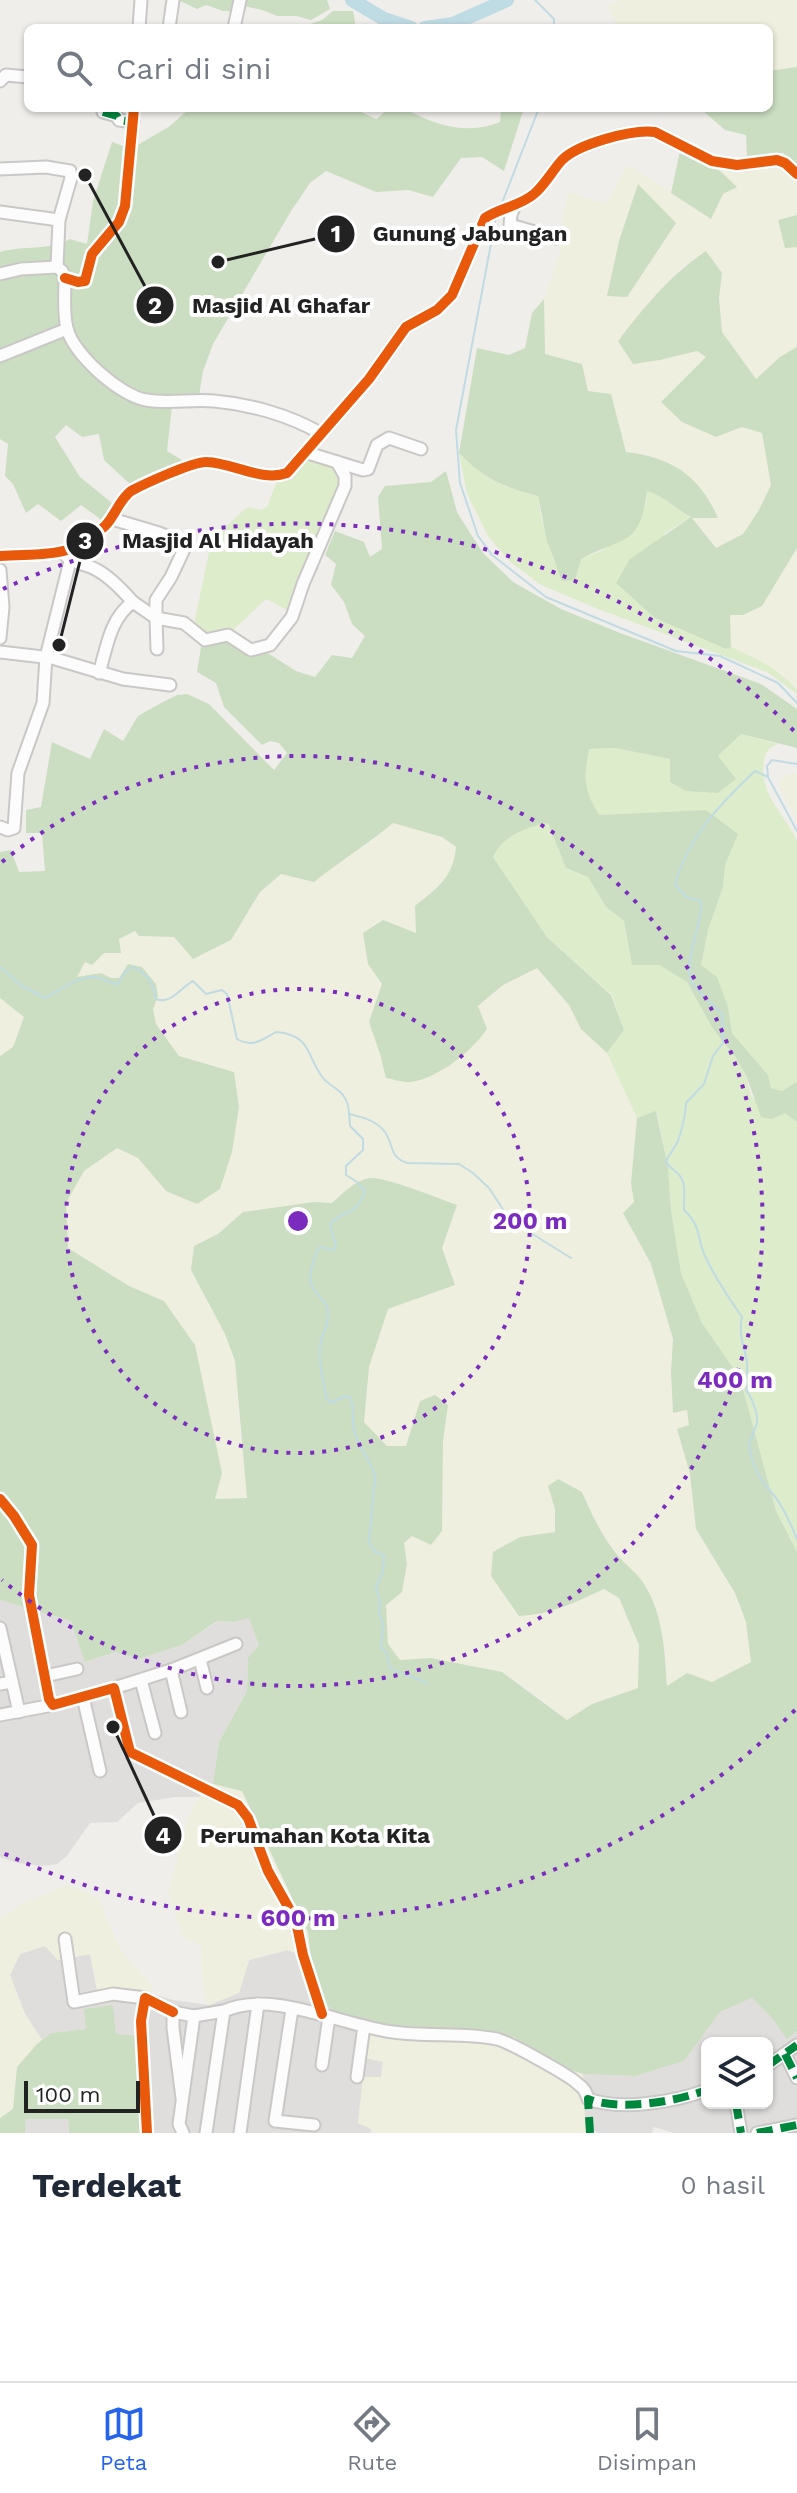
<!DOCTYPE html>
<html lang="id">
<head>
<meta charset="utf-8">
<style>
  body { margin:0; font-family:"Work Sans",sans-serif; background:#f6f6f7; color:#1f2937 }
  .controls { position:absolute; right:24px; bottom:24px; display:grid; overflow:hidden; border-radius:12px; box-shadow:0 2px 6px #0004 }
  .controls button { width:72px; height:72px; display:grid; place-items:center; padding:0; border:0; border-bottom:2px solid #e0e1e3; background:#fff; color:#1f2937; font:40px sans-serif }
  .scale { position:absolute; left:24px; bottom:20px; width:116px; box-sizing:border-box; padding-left:8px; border:4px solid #222; border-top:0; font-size:22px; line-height:28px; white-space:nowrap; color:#222; -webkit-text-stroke:6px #fff; paint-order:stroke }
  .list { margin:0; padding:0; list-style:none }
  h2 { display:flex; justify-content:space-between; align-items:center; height:104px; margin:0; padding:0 32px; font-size:34px }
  h2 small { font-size:26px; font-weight:400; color:#747a83 }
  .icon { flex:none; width:44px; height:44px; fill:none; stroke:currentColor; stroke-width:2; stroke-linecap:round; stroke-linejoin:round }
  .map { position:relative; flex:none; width:797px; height:2133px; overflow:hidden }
  .search { position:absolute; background:#fff; box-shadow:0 2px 6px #0004; left:24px; right:24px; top:24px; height:88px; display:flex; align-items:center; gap:20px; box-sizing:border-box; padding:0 28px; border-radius:12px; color:#747a83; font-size:30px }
  .sheet { height:248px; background:#fff }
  nav { display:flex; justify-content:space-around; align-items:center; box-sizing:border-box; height:112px; border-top:2px solid #e0e1e3; background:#fff; font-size:22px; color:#747a83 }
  nav a { display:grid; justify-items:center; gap:4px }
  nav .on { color:#2563eb }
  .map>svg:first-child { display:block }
  .residential { fill:#dfdedc; fill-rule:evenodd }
  .farmland { fill:#efefdf }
  .grass { fill:#ddeccb }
  .forest { fill:#cbdec1 }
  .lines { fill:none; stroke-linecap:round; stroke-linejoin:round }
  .stream { stroke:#bfdbe3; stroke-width:2 }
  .river { stroke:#bfdbe3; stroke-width:14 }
  .minor-casing { stroke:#c9c8c7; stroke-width:15 }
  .minor { stroke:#fdfcfc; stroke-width:11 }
  .quiet { stroke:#00873e; stroke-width:8; stroke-dasharray:16 8; stroke-linecap:butt }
  .cycleway-casing { stroke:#fff; stroke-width:15 }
  .cycleway { stroke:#e8590c; stroke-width:10 }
  .ring { fill:none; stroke:#7b2cbf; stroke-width:4; stroke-dasharray:4 8 }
  .centre { fill:#7b2cbf; stroke:#fff; stroke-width:4 }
  .ring-label { font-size:24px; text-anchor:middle; font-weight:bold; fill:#7b2cbf; stroke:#fff; stroke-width:8; stroke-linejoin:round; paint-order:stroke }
  .leader { fill:none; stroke:#222; stroke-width:3 }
  .callout-dot { fill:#222; stroke:#fff; stroke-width:3 }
  .mark-label { font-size:24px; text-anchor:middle; font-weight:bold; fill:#fff }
  .callout-label { font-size:22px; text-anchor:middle; font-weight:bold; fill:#222; stroke:#fff; stroke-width:8; stroke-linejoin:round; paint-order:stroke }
</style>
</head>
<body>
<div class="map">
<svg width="797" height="2133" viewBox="0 0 797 2133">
  <rect width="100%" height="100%" fill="#f0eeeb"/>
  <g class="residential">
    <path d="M0,1600L71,1621L86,1662L115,1652L138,1659L182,1645L218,1621L233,1622L249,1617L259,1645L248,1660L247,1691L219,1742L213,1784L199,1797H175L138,1803L117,1822L90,1823L66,1857L57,1864L42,1866L17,1863L0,1857Z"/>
    <path d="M45,1946L58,1960L90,1954L97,1990L136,1989L173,2000L209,2005L239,1992L249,1960L287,1950L311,1958L319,1986L367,2022L383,2061L381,2078L363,2077L371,2133H142L116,2034L113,2006L86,2029L51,2033L42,2040L25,2014L10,1975L20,1954Z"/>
    <path d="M752,1998L772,2018L787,2038L797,2031V2131L761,2133H674L654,2127L652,2133H598L585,2126L583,2074L636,2076L684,2061L720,2012ZM707,2043H767V2103H707Z"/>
    <path d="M26,2119H68L69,2133H25Z"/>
  </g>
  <g class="farmland">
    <path d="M620,0H797V67L769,71V28H617L608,6Z"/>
    <path d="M627,165L642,173L710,219L723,193L736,187L719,170L733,167L783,168L797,179V215H794L785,247H797V347L780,357L756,380L722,332L719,298L722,273L706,252L681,268L645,306L660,360L697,351L707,357L661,403L762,433L771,485L759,510L743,534L717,548L691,517L717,518L648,454L626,452L611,394L588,391L582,364L545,354L544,299L560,253L563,214L568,191L606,204Z"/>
    <path d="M797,548V690L783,675L731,647L730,615H743L762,606Z"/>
    <path d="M797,773V820L779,787L783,776Z"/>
    <path d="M393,822L442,837L456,846L455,863L446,879L415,906L416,933L383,921L368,964L382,984L377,1001L380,1054L386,1078L494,994L503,985L538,967L569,1005L581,1029L607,1053L637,1118L632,1183L634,1202L623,1213L651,1264L673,1339L671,1372L673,1412L687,1409L690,1425L677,1430L690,1474L696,1529L735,1593L746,1622L751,1663L712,1682L686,1673L667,1687L665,1649L655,1609L644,1583L617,1555L596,1523L582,1492L548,1486L555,1509V1532L520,1537L491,1576L519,1615L566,1607L604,1589L619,1598L639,1645V1688L592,1704L567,1720L532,1692L502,1672L431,1658L400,1660L388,1644L386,1605L407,1564L404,1543L443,1512V1441L448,1405L410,1431L406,1446H387L364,1422L369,1367L388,1309L454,1285L442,1248L457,1205L350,1187L332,1203L314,1202L243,1212L218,1234L194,1246L235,1361L240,1435L248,1498L215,1499L222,1473L204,1393L164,1301L129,1286L68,1248L66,1203L84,1171L117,1148L138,1158L166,1191L206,1063L179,1056L156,1024L153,1009L158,996L156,984L142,967L123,969L119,978H111L101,973L76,977L85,961L104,952L119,939L136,931L139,935L174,937L193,959L231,940L260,892L281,874L314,882L341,860L368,844Z"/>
    <path d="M0,998L25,1017L13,1047L0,1056Z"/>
    <path d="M213,1784L242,1790L308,1932L311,1958L287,1950L249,1960L239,1993L209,2005H206L202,1976L201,1946L182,1937L168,1892L188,1818L199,1797Z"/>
    <path d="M68,1884L98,1898L120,1949L153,1987L151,1993L136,1989L97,1990L90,1954L58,1960L45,1946L20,1954L10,1975L25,2014L42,2040L17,2067L13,2109L0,2118V1919L18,1906Z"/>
    <path d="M384,2025L473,2030L514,2037L550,2064L583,2074L585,2126L598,2133H371V2129L358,2123L363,2077H381L383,2062L365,2058L367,2031Z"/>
  </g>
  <g class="grass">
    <path d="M459,453C484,480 503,487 538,496L541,517L554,562L581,559L603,550L646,505L647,490C665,497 675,509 691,517L665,533L655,618L726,649L731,647C757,659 779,669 797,690V694L767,672L598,609L541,585L509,561L488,536L467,494Z"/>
    <path d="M306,456L337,466L342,484L291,612L266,599L230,633L206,638L194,624L209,552L219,529L229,524L245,509L250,507L260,510L267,507L276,483L289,478Z"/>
    <path d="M741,734L778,744C768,748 765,752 764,762C759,795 785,814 797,841V1082L782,1091L771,1088L768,1075L732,1033L728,1007L701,965L708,930L723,887L725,865L706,810L598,815C583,790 584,777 589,749L615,748L670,759L718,756Z"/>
    <path d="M548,823L566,868L588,877L606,907L624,921L632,965H659L687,982L713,1029L736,1058L746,1075L751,1096L772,1119L785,1113L797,1122V1552L776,1511L740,1378L702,1323L681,1273L671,1210L668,1167L657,1112L637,1118L607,1053L624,1030L612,995L547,937L493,857C503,836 526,827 548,823Z"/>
  </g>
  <g class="forest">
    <path d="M178,0H327L330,9L311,20L296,16H277L262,10L244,6L232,11H223L206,5L197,9Z"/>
    <path d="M333,11H353L356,28H298L322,20Z"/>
    <path d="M797,67V164L783,153L747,156L746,135L725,130L702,110V108H769V71Z"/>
    <path d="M190,108H353L376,119C381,116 386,109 391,108C401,105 407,110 415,114C441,127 472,134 500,122L501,108H524L504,171L482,157L461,158L433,197L408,190L376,192L326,171L310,183L291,211L213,344L203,371L199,396L173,397L167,451L187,463L143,482L130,484L104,460L99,434L82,437L66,425L55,437L80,477L112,503L103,521L81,505L61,521L38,504L26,513L13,484L5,476L8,444L0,439V252C23,245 50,251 70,239L87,244L93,201L112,142L131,149L170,126Z"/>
    <path d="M680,151L719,170L737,187L723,194L711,219L671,193Z"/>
    <path d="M638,184L676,223L627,297L607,296L619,241Z"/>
    <path d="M797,215V247L785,248L778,220Z"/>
    <path d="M706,251L722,273L719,298L722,332L756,379L780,357L797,347V548L762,606L743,615H730L731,647L726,649L655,618L616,583L630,559L691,517C676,509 664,496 647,491C640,548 623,536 581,559L575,580L562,581L547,541L538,496C502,486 485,480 459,453L477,348L509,355L525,348L532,313L544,299L545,354L582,364L588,391L611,394L626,452C671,457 700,476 718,518H692L716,548L743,534L759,510L771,485L762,433L742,427L716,437L682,422L661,402L706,357L697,351L660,360L633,364L618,341C644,307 670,275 706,251Z"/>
    <path d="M446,471L457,512L470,533L484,554L513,582L561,609L620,633L761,684L797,709V748L741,734L718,756L736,779L718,793L686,791L670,782V759L615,748L589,749C584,778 583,789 599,815L706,810L738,834L725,865L723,887L708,930L701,965L717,977L728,1007L732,1033L768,1075L771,1088L782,1091L797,1082V1122L785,1113L772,1119L761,1117L746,1075L736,1058L713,1029L687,982L659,965H632L624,921L606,907L588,877L566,868L548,823C526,827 503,836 493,857L547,937L611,995L624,1030L607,1053L581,1029L569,1005L537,968L503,985L478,1006L487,1029C472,1051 439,1078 411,1082C404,1083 393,1079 386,1078L380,1054L369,1022L382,984L368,964L363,933L383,920L416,933L415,906C438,887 453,878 456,847L442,837L393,823C368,844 340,861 314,882L281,874L260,892L231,940L193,959L174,937L139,936L135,931L119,939L121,953H104L92,965L85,962L77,977L101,973L111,978H119L128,964L142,967L156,984L158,996L153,1009L156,1024L179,1056L234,1072L239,1107L232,1152L220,1189L197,1204L166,1191L138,1158L117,1148L84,1171L66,1203L68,1248L129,1286L164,1301L195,1345L222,1473L215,1499L247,1498L235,1361L225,1334L191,1270L194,1246L218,1234L243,1212L314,1202L332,1203C342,1194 355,1180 370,1178C384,1176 441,1199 457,1205L442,1248L455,1285L388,1309L369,1367L364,1422L387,1446H406L420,1401L435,1395L448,1405L443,1441L442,1531L431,1545L412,1536L404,1543L407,1564L402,1592L386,1605L388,1644L400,1660L431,1658L502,1672L567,1720L592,1704L638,1688L639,1645L619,1598L604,1589C577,1602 549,1615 519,1616L491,1576L493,1552L520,1537L555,1532V1509L548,1486L558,1479L582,1492C592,1515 602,1537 619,1557C627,1566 638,1574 644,1584C663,1613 665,1653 667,1686L687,1673L712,1682L751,1662L746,1622L735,1593L696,1529L690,1474L677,1429L689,1425L687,1410L673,1413L671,1372L673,1339L651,1264L623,1213L634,1202L631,1183L637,1118L656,1111L668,1167L671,1210L681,1273L702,1323L740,1378L776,1511L797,1552V2031L787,2039L772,2018L752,1998L720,2012L684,2061L636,2076L583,2074L550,2064L514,2037L473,2030L384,2025L339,2015L324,2003L311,1958L308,1932L242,1791L213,1784L219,1742L247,1691L248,1658L259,1645L249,1618L233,1622L217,1621L182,1645L138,1659L115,1652L85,1662L71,1621L0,1600V1056L13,1047L24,1017L0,998V852L11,850L19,872L45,871L42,833H26V810L41,807L52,742L90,759L104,729L123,741L138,716L161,703L177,695L187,694L209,704L274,770L287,753L279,743L270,741L262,745L224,707L216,683L197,672L201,647L228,639L246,652H266L296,671L315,677L332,655L352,658L365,636L352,624L344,602L331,585L336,564L325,555L335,531L364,542L370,557L382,549L378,497L385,486L431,482Z"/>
    <path d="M113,2005L116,2034L139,2036L142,2133H69L68,2119H26L25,2133H0V2118L13,2109L17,2067L37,2044L51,2033L86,2029L84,2009Z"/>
  </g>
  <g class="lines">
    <g class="stream">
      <path d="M535,0L554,19V28"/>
      <path d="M502,203L539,108"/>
      <path d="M496,217L456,430L460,483L478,536L492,555L546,597L676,651L720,656L778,683L797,703"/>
      <path d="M797,764L772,760L767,766L768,777L797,831"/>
      <path d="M768,777L755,771C720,804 688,837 675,884L686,897L701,901C703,924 682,963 692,982C699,994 713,1004 722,1014L723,1043L713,1056L704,1084L686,1103C686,1113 681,1134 677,1143C673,1150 669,1155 666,1161C670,1170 675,1169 680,1176C687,1184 683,1200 684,1210C702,1227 696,1236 705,1256C715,1278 728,1297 742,1317C738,1334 744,1345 747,1362C748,1370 746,1374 749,1382L746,1390C751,1396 757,1411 757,1419C758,1432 745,1437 751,1455C758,1482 767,1484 780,1504C787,1515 792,1527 797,1539"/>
      <path d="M0,967L22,986L45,998C61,990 81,973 99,978C107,980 110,984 118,984L126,971L133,967C147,973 154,985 156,999C171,1005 180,988 193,981L206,994L222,990L227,994L237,1039C253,1048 262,1040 276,1032C312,1035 306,1056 323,1078C327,1083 334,1087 339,1091C350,1100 349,1113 350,1126L363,1139V1150L346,1166V1175L357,1182L365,1191C356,1216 345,1209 330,1224L336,1246L334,1250L321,1247L318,1249C312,1266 304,1281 318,1295C323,1299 327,1305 328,1311C330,1323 321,1335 320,1347C318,1363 324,1381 326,1397L331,1403L345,1396L351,1398C354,1409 352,1419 354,1430C357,1447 372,1460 375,1477L369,1542L375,1552L384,1555L383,1571L376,1588L380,1602L379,1613L383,1624L381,1648L386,1652L390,1668C402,1675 416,1676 428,1684"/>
      <path d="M349,1114C362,1117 376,1120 385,1132C394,1145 389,1157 407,1163L459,1164L473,1173L489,1188L510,1220L571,1258"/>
    </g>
    <g class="river">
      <path d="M352,0L384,19L411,28"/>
      <path d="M425,28L453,24L507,0"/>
    </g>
    <defs>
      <g id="minor">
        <path d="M139,28L141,0"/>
        <path d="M169,28L173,0"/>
        <path d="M234,28L240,0"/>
        <path d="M0,81L6,75L28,77"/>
        <path d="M103,112L117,116L119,120L133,122"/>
        <path d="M0,169L46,167L70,171L71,178L59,220L57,267L62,271L65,278C65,294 63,312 67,328C72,353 120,396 146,400C168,404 192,399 214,401C249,404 289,415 320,433"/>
        <path d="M515,205L511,215L510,225L556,238"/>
        <path d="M0,212L59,220"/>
        <path d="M0,274L21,269L57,267"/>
        <path d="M65,278L78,282L85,281L92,254L119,222L125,206L134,108"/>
        <path d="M0,356L67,329"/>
        <path d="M337,462L363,470L368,469L377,445L389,438L421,449"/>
        <path d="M112,519L159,533L183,543L185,547L171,577L156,600V618L184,623L205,640L228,635L251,650L270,645L292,617L303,584L345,486V476L337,462L305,452"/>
        <path d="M0,556C43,553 71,560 105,526C115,516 119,500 131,491C144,484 194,461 207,462C233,463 262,482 287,473L369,379L406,327L437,310L452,295L485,218C500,208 520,206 534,194C545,185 552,171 562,160C578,144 632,129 655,132L712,161L737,165L777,160L785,163L797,174"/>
        <path d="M66,556C74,564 87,564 97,570C111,578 122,590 133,602"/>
        <path d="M0,570L3,607L0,638"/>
        <path d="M0,652L52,658L123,679L170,685"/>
        <path d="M99,673C107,647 110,618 133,602L156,618L157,649"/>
        <path d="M0,827L8,830L14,828L18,773L43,703L46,657L70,561"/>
        <path d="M0,1499L14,1516L32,1545L29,1595L49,1699L53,1705L114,1688L130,1752L238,1805L248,1818L268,1871L296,1921L303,1955L322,2014"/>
        <path d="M0,1628L19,1712"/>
        <path d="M200,1659L207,1688"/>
        <path d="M171,1670L181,1712"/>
        <path d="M45,1676L77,1669"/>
        <path d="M141,1680L155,1733"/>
        <path d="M0,1684L12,1682"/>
        <path d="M114,1688L171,1670L236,1644"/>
        <path d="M83,1697L100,1771"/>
        <path d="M0,1715L53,1705"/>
        <path d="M65,1939L74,2002L113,1994L145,1998"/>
        <path d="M292,2009L275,2121L314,2125"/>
        <path d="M785,2054L797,2078"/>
        <path d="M322,2065L329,2017"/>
        <path d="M767,2066L797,2045"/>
        <path d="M357,2077L364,2026"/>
        <path d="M182,2098L173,2028V2012L194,2016L224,2011"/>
        <path d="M736,2103L741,2133"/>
        <path d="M147,2133L141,2021L145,1998L173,2012"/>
        <path d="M183,2133L179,2124L194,2016"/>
        <path d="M206,2133L224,2011C271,1989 344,2026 393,2032C427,2037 464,2032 497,2039C509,2042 569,2075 578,2084C584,2088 586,2092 588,2099C621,2111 674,2102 707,2090"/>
        <path d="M240,2133L258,2004"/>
        <path d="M757,2133L797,2125"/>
      </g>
    </defs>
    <use href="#minor" class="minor-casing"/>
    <use href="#minor" class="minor"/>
    <g class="quiet">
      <path d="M103,112L117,116L119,120L133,122"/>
      <path d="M785,2054L797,2078"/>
      <path d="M767,2066L797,2045"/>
      <path d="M736,2103L741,2133"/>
      <path d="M590,2133L588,2099C621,2111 674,2102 707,2090"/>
      <path d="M757,2133L797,2125"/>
    </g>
    <defs>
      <g id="cycleway">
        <path d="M65,278L78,282L85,281L92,254L119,222L125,206L134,108"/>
        <path d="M0,556C43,553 71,560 105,526C115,516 119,500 131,491C144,484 194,461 207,462C233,463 262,482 287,473L369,379L406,327L437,310L452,295L485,218C500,208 520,206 534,194C545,185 552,171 562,160C578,144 632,129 655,132L712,161L737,165L777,160L785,163L797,174"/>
        <path d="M0,1499L14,1516L32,1545L29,1595L49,1699L53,1705L114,1688L130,1752L238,1805L248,1818L268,1871L296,1921L303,1955L322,2014"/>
        <path d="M147,2133L141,2021L145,1998L173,2012"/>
      </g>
    </defs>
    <use href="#cycleway" class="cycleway-casing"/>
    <use href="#cycleway" class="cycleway"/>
  </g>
  <g class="ring">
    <circle cx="298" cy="1221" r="232"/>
    <path d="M2 862A465 465 0 1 1 2 1580"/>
    <path d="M795 1710A697 697 0 0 1 3 1853M3 589A697 697 0 0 1 795 732"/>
  </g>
  <circle cx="298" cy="1221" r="12" class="centre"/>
  <g class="ring-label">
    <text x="530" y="1229">200 m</text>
    <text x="735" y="1388">400 m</text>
    <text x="298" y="1926">600 m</text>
  </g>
  <path class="leader" d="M218 262L336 234M85 175L155 305M59 645L85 541M113 1727L163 1835"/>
  <g class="callout-dot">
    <circle cx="218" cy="262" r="8"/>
    <circle cx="85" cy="175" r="8"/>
    <circle cx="59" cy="645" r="8"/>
    <circle cx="113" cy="1727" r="8"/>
    <circle cx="336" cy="234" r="20"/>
    <circle cx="155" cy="305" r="20"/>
    <circle cx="85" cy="541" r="20"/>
    <circle cx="163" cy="1835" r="20"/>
  </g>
  <g class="mark-label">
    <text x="336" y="242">1</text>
    <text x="155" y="314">2</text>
    <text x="85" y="549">3</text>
    <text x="163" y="1844">4</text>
  </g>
  <g class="callout-label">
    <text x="470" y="241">Gunung Jabungan</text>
    <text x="281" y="313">Masjid Al Ghafar</text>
    <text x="218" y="548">Masjid Al Hidayah</text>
    <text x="315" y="1843">Perumahan Kota Kita</text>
  </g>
</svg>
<div class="controls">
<button><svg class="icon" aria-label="layers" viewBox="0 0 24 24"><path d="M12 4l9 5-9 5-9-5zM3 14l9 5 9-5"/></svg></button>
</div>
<div class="scale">100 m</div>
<div class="search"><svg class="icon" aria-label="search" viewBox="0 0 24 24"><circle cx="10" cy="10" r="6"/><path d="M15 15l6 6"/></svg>Cari di sini</div>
</div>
<section class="sheet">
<h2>Terdekat<small>0 hasil</small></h2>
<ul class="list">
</ul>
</section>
<nav>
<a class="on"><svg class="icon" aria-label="map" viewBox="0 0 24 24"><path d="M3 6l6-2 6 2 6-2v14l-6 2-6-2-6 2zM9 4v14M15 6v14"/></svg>Peta</a>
<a><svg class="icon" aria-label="directions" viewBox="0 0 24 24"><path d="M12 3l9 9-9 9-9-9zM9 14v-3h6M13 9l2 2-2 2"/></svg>Rute</a>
<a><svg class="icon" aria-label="saved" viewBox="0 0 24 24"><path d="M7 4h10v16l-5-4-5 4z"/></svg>Disimpan</a>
</nav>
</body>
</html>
